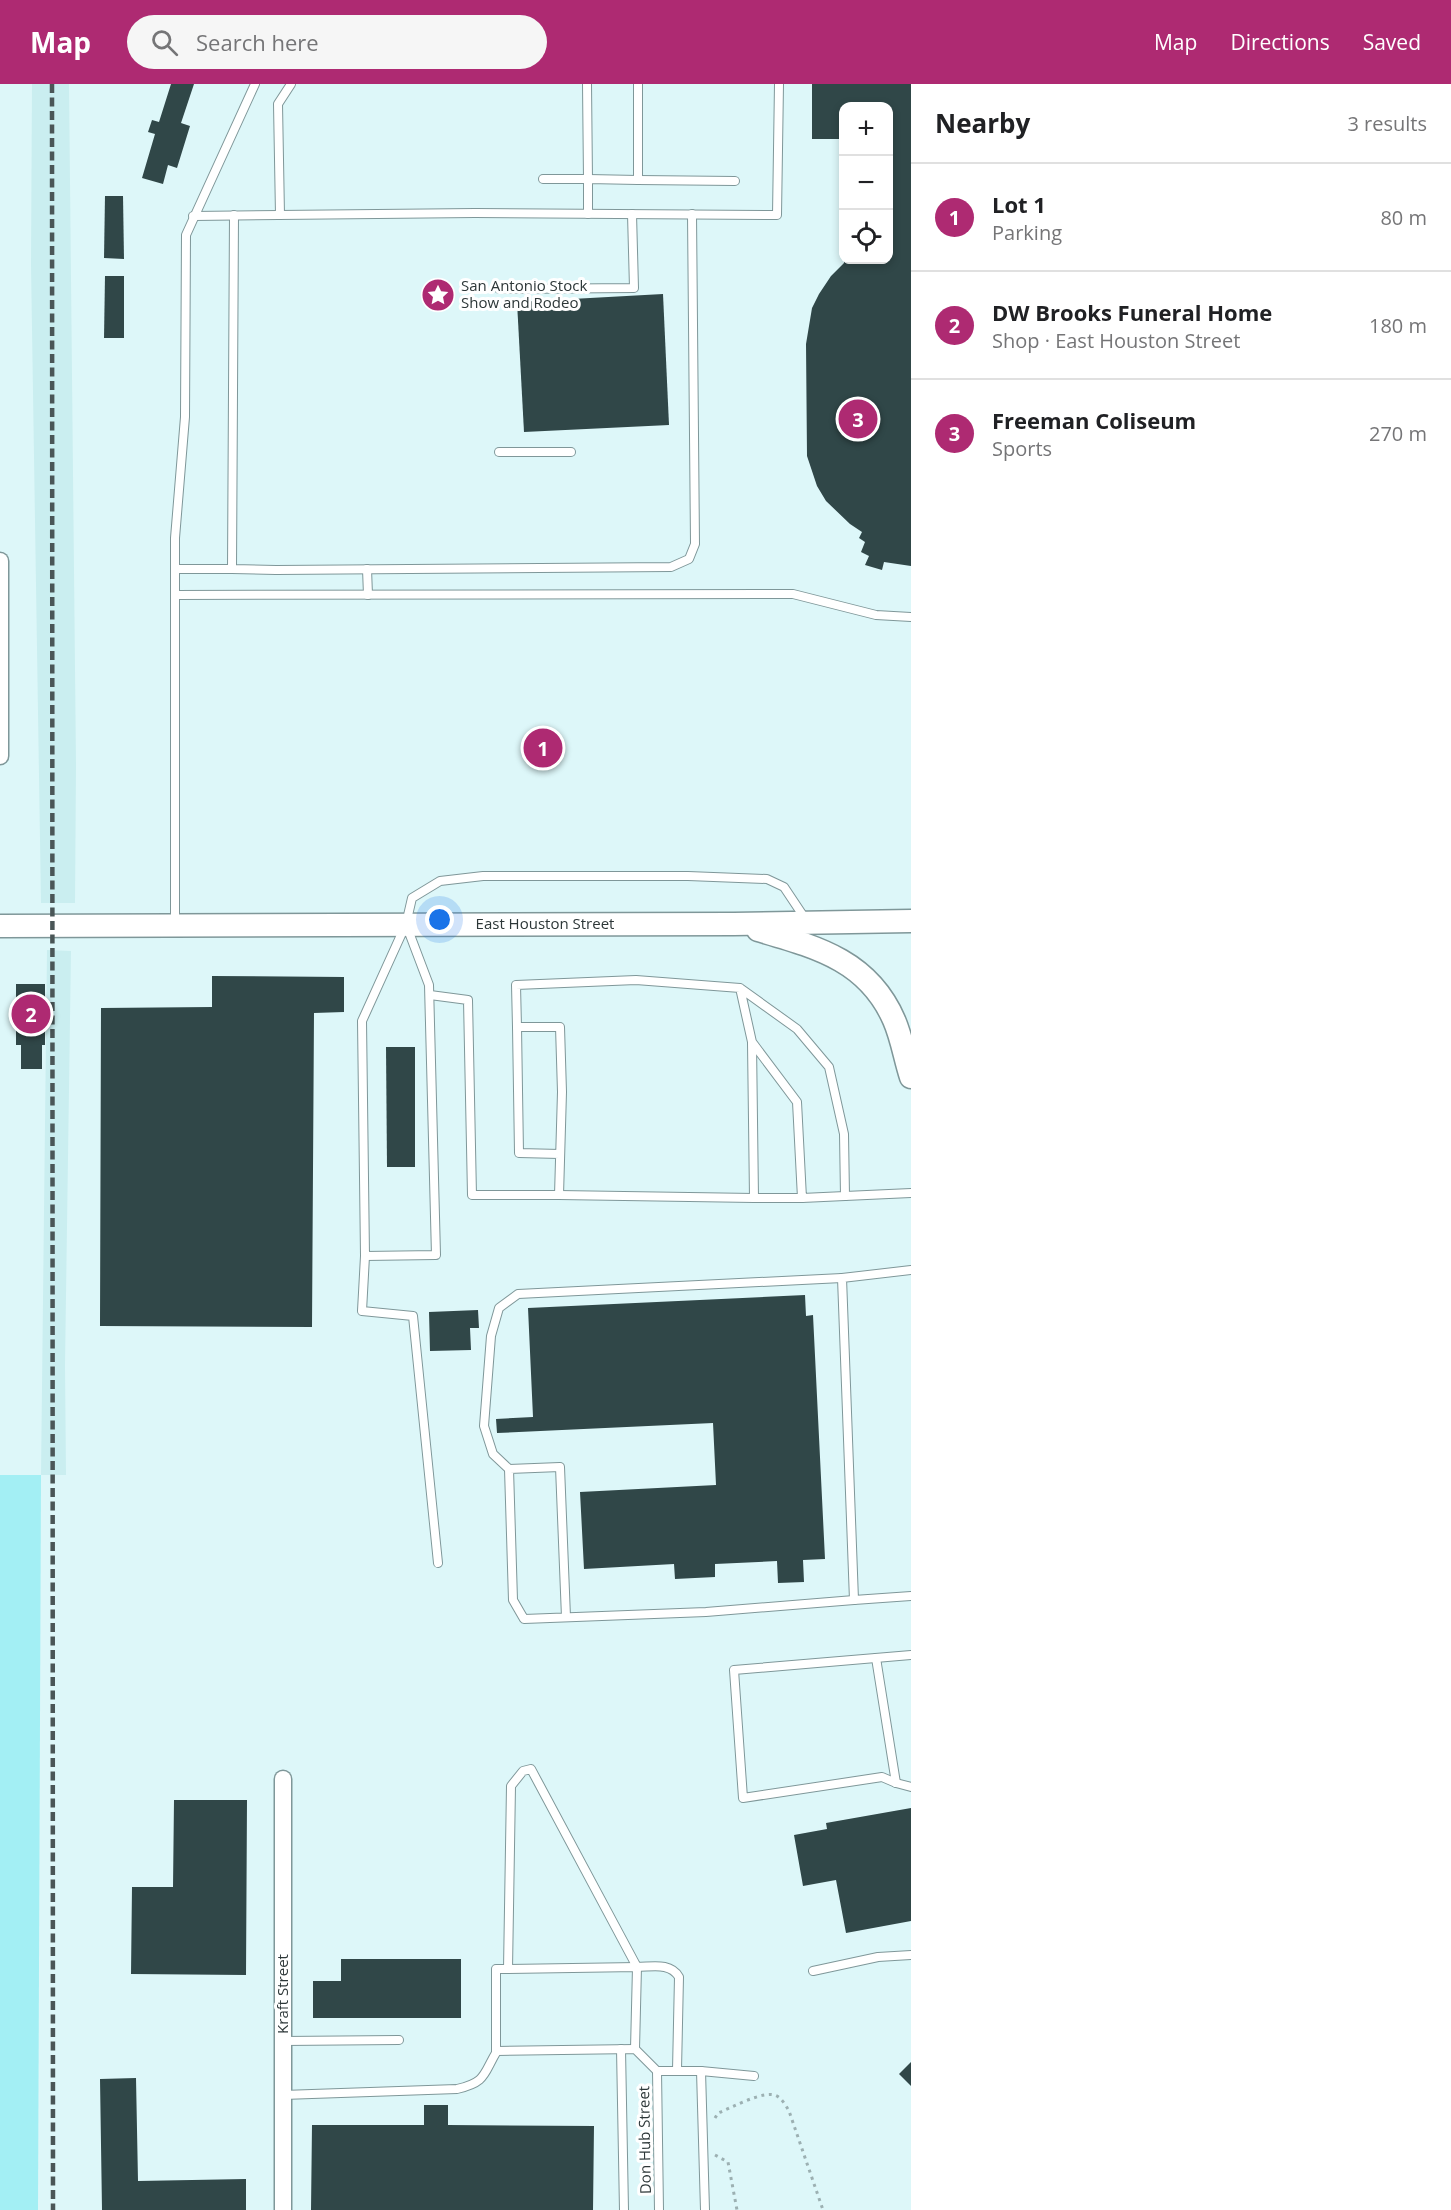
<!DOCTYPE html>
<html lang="en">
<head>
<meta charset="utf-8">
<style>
  body { margin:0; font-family:"Open Sans",sans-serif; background:#f6f6f6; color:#202124 }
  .controls { position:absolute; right:18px; top:18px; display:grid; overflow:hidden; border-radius:12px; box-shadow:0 3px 9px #0003 }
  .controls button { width:54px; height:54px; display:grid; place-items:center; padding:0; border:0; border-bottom:2px solid #e0e0e0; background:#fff; color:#202124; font:30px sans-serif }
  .you { position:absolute; left:440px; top:836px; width:21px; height:21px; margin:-15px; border:4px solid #fff; border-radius:50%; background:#1a73e8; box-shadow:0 0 0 9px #1a73e833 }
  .badge { display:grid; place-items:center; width:39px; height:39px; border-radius:50%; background:#ae2a72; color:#fff; font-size:20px; font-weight:700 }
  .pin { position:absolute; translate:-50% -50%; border:3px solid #fff; box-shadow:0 2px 6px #0006 }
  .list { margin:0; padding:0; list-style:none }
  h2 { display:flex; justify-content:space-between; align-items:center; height:78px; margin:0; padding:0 24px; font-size:26px }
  h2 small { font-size:20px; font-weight:400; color:#757577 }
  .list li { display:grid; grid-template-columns:39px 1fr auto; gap:18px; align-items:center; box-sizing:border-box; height:108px; padding:0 24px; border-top:2px solid #e0e0e0 }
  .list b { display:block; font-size:22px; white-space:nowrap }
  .list p { margin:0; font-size:20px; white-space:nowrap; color:#757577 }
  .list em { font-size:20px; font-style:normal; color:#757577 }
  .icon { flex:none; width:33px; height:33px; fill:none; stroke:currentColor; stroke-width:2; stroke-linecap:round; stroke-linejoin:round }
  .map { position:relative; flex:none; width:911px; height:2126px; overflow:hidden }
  header { display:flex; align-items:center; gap:36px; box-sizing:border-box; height:84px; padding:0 30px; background:#ae2a72; color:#fff }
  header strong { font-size:28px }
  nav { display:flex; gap:33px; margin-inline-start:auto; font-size:21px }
  .search { width:420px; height:54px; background:#f6f6f6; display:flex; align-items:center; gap:15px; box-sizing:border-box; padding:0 21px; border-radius:33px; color:#757577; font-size:22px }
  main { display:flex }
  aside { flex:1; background:#fff }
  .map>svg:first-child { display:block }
  .built { fill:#caeef0 }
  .green { fill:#a3eff4 }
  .building { fill:#304748 }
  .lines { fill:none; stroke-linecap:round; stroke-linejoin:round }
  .service-casing { stroke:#7f9799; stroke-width:10 }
  .minor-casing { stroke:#7f9799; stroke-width:19 }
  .secondary-casing { stroke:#7f9799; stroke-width:25 }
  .path { stroke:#9cb0b2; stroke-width:3; stroke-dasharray:3 4.5; stroke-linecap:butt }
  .service { stroke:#fff; stroke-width:8 }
  .minor { stroke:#fff; stroke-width:16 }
  .secondary { stroke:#fff; stroke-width:22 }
  .rail { stroke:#4a5657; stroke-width:4.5; stroke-dasharray:9 4.5; stroke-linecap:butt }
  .labels { text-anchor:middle; stroke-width:6; stroke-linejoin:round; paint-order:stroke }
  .poi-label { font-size:15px; fill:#2d3738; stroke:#fff; text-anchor:start }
  .street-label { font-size:15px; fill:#2d3738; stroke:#fff }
</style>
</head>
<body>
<header>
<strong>Map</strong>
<div class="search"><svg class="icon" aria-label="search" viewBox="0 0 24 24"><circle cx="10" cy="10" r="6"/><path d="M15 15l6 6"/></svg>Search here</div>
<nav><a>Map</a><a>Directions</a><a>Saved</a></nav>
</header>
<main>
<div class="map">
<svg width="911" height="2126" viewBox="0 0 911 2126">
  <rect width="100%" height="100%" fill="#ddf7f9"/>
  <g class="built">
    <path d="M32,0H69L76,681L75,819H41L31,181Z"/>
    <path d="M47,866L71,867L65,1281L66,1391H41Z"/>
  </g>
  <path class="green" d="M0,1391H41L38,2126H0Z"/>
  <g class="building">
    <path d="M171,0H194L181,39L190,42L177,84L168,81L163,100L142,94L155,50L148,48L152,36L159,38Z"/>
    <path d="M812,0H911V482L884,478L882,486L865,481L869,472L861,468L865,458L859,454L862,448L850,440L826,417L817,402L807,372L806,260L812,224L819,210L831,192L844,179V176H888V22H844V55H812Z"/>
    <path d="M105,112H123L124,175L104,174Z"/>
    <path d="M105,192H124V254H104Z"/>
    <path d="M663,210L669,341L524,348L517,218Z"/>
    <path d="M212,892L344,893V928L314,929L312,1243L100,1242L101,924L212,923Z"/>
    <path d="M16,900H45V961H42V985H21V961H16Z"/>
    <path d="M386,963H415V1083H387Z"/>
    <path d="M805,1211L806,1232L813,1231L825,1475L803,1476L804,1498L778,1499L777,1477L715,1480V1493L675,1495L674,1480L584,1485L580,1408L716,1401L713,1339L497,1349L496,1335L533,1333L528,1224Z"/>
    <path d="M478,1226L479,1244H470L471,1266L430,1267L429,1228Z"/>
    <path d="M174,1716H247L246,1891L131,1890L132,1803H173Z"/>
    <path d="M911,1724V1837L846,1849L836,1796L803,1802L794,1751L827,1745L826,1739Z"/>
    <path d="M341,1875H461V1934H313V1897H341Z"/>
    <path d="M911,1978V2002L899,1990Z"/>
    <path d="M136,1994L138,2097L246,2095V2126H102L100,1995Z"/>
    <path d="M424,2021H448V2041L594,2042L593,2126H311L312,2041H424Z"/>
  </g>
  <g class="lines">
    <defs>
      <g id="service">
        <path d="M543,95H588L587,0"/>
        <path d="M638,96L735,97"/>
        <path d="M588,130V95L638,96V0"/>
        <path d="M234,131L232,485L276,486L671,483L689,475L695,460L692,130"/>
        <path d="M280,131L278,20L291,0"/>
        <path d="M193,132L475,129L777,131L779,0"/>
        <path d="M499,205L634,204L632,130"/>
        <path d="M499,368H571"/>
        <path d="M175,485H232"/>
        <path d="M367,485L368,511"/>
        <path d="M175,511V454L185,333L186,151L255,0"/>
        <path d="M175,840V511L793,510L876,531L911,533"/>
        <path d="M407,843L429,901L436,1171L365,1172L362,937L406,840L412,814L440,797L483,792H688L767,795L784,803L806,836"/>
        <path d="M430,911L468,916L472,1111H559L562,1008L560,943H517L519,1069L560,1070"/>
        <path d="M517,943L516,901L636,896L740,904L797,945L829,983L844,1050L845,1112L802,1114L797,1018L752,958L740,904"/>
        <path d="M752,959L754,1114H802"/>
        <path d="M559,1111L754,1114"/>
        <path d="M845,1112L911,1109"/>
        <path d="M365,1172L362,1227L413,1232L438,1479"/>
        <path d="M911,1186L842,1194L854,1516L911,1512"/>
        <path d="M509,1385L493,1370L484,1342L491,1252L499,1224L518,1210L842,1194"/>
        <path d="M566,1533L560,1383L509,1385L513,1516L524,1535L706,1528L854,1516"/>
        <path d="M911,1571L734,1586L743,1714L882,1693L896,1699L911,1703"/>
        <path d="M876,1574L896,1699"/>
        <path d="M508,1885L511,1702L523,1687L531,1685L637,1883C652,1883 670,1878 679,1893L677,1986"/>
        <path d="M813,1887L878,1873L911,1871"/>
        <path d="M283,1957L399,1956"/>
        <path d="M621,1965L624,2126"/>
        <path d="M496,1968V1885H508L637,1883L635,1965"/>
        <path d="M657,1987L659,2126"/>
        <path d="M701,1987L705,2126"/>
        <path d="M283,2011L457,2005C487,1998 483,1990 497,1967L635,1965L657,1987H701L754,1992"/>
      </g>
      <g id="minor">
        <path d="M0,477V672"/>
        <path d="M283,1695V2126"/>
      </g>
      <g id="secondary">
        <path d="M0,842L734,840L911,837"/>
        <path d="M758,846C816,863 868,876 894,936C902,954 905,975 911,993"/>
      </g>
    </defs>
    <use href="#service" class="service-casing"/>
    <use href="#minor" class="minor-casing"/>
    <use href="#secondary" class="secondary-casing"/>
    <g class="path">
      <path d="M715,2034L718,2029C731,2024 765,2005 777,2012C783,2016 786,2022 789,2027L823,2126"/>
      <path d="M715,2071L728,2078L737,2126"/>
    </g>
    <use href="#service" class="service"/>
    <use href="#minor" class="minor"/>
    <use href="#secondary" class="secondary"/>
    <path class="rail" d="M52,0L53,2126"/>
  </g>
  <defs>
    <symbol id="sight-disc" viewBox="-11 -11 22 22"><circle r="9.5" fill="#ae2a72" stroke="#fff"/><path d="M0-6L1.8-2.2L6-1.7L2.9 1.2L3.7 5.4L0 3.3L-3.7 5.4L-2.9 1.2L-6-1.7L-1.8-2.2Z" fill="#fff"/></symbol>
  </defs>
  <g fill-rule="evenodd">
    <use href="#sight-disc" x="419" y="192" width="38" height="38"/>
  </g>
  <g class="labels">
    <g class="poi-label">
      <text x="461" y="207">San Antonio Stock<tspan x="461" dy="17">Show and Rodeo</tspan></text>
    </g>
    <g class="street-label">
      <text x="545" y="845">East Houston Street</text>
      <text transform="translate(283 1910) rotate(-90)" y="5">Kraft Street</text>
      <text transform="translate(645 2056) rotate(-91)" y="5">Don Hub Street</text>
    </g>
  </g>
</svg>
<div class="controls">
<button>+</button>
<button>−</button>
<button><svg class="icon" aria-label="locate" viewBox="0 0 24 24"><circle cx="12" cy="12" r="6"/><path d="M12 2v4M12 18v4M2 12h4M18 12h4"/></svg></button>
</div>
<div class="you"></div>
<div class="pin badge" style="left:543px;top:664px">1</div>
<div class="pin badge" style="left:31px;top:930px">2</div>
<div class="pin badge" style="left:858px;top:335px">3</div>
</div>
<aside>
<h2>Nearby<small>3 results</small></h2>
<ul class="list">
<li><span class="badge">1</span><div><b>Lot 1</b><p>Parking</p></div><em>80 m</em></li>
<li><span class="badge">2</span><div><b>DW Brooks Funeral Home</b><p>Shop · East Houston Street</p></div><em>180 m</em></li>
<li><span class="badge">3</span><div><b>Freeman Coliseum</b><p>Sports</p></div><em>270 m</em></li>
</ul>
</aside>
</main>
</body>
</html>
